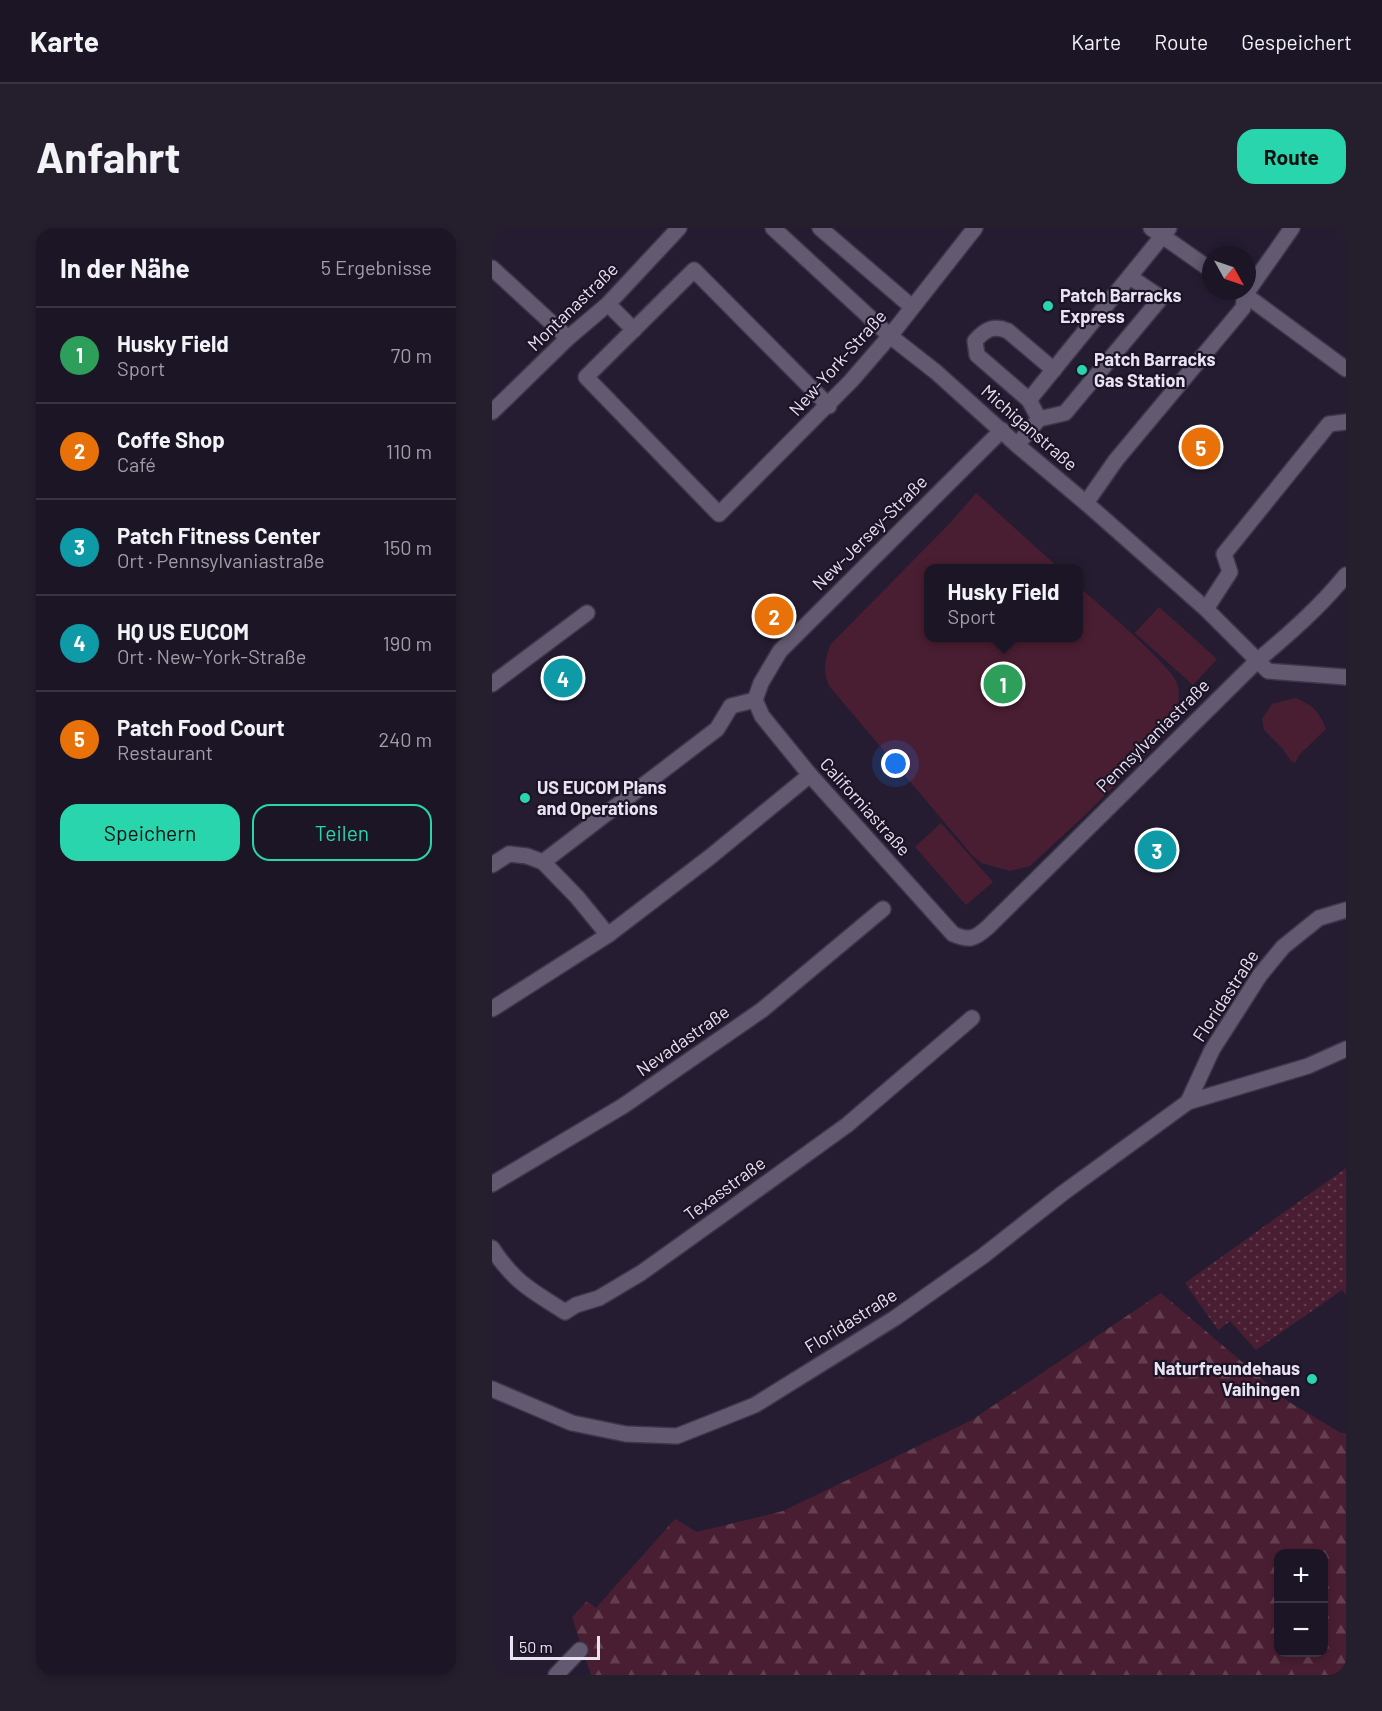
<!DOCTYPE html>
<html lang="de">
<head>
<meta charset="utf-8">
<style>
  body { margin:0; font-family:Barlow,sans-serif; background:#251e2d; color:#f1f3f6 }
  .controls { position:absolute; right:18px; bottom:18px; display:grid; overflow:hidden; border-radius:12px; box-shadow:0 3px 9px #0003 }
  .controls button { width:54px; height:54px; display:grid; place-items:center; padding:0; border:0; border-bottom:2px solid #3a3442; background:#1c1525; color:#f1f3f6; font:30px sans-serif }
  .compass { position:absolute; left:710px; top:18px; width:54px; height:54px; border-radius:50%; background:#1c1525; box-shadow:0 3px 9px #0003; rotate:130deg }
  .scale { position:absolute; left:18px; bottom:15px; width:90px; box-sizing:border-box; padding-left:6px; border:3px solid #e8e3f1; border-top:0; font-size:16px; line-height:21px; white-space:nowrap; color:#e8e3f1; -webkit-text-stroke:4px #1c1327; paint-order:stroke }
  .you { position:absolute; left:404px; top:536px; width:21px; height:21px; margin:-15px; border:4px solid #fff; border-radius:50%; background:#1a73e8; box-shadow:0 0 0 9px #1a73e833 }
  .badge { display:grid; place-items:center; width:39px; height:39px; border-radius:50%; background:#29d5ac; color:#fff; font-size:20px; font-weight:700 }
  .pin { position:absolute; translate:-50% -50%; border:3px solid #fff; box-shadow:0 2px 6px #0006 }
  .popup { position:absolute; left:432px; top:336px; width:159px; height:78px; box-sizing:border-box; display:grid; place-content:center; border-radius:12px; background:#1c1525; filter:drop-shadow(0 2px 4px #0005); font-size:20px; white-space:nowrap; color:#a09fa7 }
  .popup b { font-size:22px; color:#f1f3f6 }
  .popup::after { content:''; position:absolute; left:50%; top:100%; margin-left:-12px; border:12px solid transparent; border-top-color:#1c1525 }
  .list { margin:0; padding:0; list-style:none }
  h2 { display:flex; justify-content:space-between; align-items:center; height:78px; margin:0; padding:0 24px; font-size:26px }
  h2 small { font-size:20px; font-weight:400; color:#a09fa7 }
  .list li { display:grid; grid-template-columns:39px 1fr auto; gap:18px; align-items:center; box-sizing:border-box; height:96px; padding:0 24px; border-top:2px solid #3a3442 }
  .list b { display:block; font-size:22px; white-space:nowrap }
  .list p { margin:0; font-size:20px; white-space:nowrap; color:#a09fa7 }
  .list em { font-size:20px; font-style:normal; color:#a09fa7 }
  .actions { display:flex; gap:12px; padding:18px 24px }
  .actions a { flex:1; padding:14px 0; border:2px solid #29d5ac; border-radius:18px; text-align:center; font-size:21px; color:#29d5ac }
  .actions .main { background:#29d5ac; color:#111 }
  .map { position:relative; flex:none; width:854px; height:1447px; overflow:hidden; border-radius:18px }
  header { display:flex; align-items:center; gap:36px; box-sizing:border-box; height:84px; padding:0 30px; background:#1c1525; border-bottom:2px solid #3a3442 }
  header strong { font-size:28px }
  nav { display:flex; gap:33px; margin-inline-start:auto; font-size:21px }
  .intro { display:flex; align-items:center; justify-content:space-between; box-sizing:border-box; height:144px; padding:0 36px }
  h1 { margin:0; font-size:42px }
  .button { padding:15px 27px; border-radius:18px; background:#29d5ac; color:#111; font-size:21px; font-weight:700 }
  main { display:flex; gap:36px; padding:0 36px }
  aside { flex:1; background:#1c1525; border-radius:18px; box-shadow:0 3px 9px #0003 }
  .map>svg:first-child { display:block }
  .green { fill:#4a1e32 }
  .forest { fill:url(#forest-firs); fill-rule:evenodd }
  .garden { fill:url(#garden-dots) }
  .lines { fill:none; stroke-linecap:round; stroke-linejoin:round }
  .minor-casing { stroke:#3e3749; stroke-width:18 }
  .minor { stroke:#635a72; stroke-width:15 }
  .poi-dot { fill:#29d5ac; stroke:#1c1327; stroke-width:2 }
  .labels { text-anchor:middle; stroke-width:4.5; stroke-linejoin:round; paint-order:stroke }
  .poi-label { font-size:18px; font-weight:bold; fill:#e8e3f1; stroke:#1c1327; text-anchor:start }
  .street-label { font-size:18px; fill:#e8e3f1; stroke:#1c1327 }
</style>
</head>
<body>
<header>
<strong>Karte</strong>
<nav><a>Karte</a><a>Route</a><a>Gespeichert</a></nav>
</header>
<div class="intro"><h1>Anfahrt</h1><a class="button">Route</a></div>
<main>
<aside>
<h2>In der Nähe<small>5 Ergebnisse</small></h2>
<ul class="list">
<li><span class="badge" style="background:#2e9e5b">1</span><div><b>Husky Field</b><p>Sport</p></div><em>70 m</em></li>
<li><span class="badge" style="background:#e8710a">2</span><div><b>Coffe Shop</b><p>Café</p></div><em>110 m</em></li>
<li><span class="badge" style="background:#0f9aa8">3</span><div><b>Patch Fitness Center</b><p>Ort · Pennsylvaniastraße</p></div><em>150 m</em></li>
<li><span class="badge" style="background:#0f9aa8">4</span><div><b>HQ US EUCOM</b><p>Ort · New-York-Straße</p></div><em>190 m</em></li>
<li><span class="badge" style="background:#e8710a">5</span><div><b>Patch Food Court</b><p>Restaurant</p></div><em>240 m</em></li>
</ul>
<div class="actions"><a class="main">Speichern</a><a>Teilen</a></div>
</aside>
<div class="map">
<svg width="854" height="1447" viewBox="0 0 854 1447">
  <defs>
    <pattern id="forest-firs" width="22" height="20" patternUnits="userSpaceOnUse" patternTransform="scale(1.5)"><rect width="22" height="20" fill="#4a1e32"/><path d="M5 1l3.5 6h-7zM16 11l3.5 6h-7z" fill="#643f50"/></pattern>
    <pattern id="garden-dots" width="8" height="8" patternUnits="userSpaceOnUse" patternTransform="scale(1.5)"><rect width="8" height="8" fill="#4a1e32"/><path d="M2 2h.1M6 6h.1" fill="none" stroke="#643f50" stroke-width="1.8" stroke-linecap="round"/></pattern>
  </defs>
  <rect width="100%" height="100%" fill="#251c31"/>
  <g class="green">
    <path d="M484,265L567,340H436V410H586V358C604,374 679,437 685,455C690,473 684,488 677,504L594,586L538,638L518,643L489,635L480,627L338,459C330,445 333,433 338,417L459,294Z"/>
    <path d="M667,379L725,431L701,457L643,405Z"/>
    <path d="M803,470C821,477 827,483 834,501L807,527L803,535L799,533L791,521L772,502L770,491L780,476Z"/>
    <path d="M449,595L501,654L474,677L423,619Z"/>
  </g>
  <path class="forest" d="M669,1065L797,1174L849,1205H854V1447H99L80,1389L95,1373L104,1380L183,1291L205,1304L291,1283L480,1192ZM786,1326H832V1424H786Z"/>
  <path class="garden" d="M854,940V1067L850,1062L764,1122L738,1093L726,1102L693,1055Z"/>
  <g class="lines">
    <defs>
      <g id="minor">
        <path d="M281,0L398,108L444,144L525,217L594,275L714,381L776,443L854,449"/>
        <path d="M328,0L420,79"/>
        <path d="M659,0L719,42"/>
        <path d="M0,40L76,110"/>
        <path d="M748,63L854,141"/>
        <path d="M116,76L142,102"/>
        <path d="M537,172L485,127L483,113C493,101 502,97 516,103L562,142"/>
        <path d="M337,178L202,42L94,149L227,286L359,153L398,108L483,0"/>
        <path d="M0,184L76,110L116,76L187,0"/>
        <path d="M547,191L573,185L669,70L638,49"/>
        <path d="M525,217L547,191L537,172L677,0"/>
        <path d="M594,275L624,232L751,80L753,67L800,0"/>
        <path d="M714,381L738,344L732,326L837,196L854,194"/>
        <path d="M0,456L95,385"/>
        <path d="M263,472L270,488L318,547L461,706C477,713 483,711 496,699L765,433C797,406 828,379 854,347"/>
        <path d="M263,472L269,455L288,423L510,202"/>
        <path d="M51,634L85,669L116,707"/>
        <path d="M0,637L17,626L35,628L51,634L225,501L239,478L263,472"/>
        <path d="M0,781L116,707L218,629L318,547"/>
        <path d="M696,874L720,822L768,747L791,719L827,690L854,682"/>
        <path d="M0,956L131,878L270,782L391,681"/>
        <path d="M0,1020C23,1055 39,1062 73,1084L84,1077L107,1070L149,1045L233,985L355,897L480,790"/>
        <path d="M0,1161L80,1195L134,1206L185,1208L223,1193L263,1177L403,1090L491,1028L571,965L696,874L816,838L854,821"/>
        <path d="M64,1447L88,1422"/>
      </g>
    </defs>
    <use href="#minor" class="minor-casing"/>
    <use href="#minor" class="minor"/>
  </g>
  <g class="poi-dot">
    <circle cx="556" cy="78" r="6"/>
    <circle cx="590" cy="142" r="6"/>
    <circle cx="33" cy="570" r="6"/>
    <circle cx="820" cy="1151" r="6"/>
  </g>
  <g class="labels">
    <g class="poi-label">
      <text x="568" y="74">Patch Barracks<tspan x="568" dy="21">Express</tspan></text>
      <text x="602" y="138">Patch Barracks<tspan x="602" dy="21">Gas Station</tspan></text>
      <text x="45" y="566">US EUCOM Plans<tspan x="45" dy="21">and Operations</tspan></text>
      <text x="808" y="1147" text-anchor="end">Naturfreundehaus<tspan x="808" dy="21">Vaihingen</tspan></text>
    </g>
    <g class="street-label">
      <text transform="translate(81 79) rotate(-44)" y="6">Montanastraße</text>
      <text transform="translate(346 135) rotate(-48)" y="6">New-York-Straße</text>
      <text transform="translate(537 200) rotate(41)" y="6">Michiganstraße</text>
      <text transform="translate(378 305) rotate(-45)" y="6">New-Jersey-Straße</text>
      <text transform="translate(661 508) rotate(-45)" y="6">Pennsylvaniastraße</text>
      <text transform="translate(373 579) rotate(48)" y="6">Californiastraße</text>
      <text transform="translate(734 768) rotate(-57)" y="6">Floridastraße</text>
      <text transform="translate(191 813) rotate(-35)" y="6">Nevadastraße</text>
      <text transform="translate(233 961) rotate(-36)" y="6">Texasstraße</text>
      <text transform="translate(359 1093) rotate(-32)" y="6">Floridastraße</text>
    </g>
  </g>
</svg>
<div class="controls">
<button>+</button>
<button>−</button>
</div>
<svg class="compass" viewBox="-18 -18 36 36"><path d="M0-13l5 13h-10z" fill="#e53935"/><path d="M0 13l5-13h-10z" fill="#a09fa7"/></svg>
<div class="scale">50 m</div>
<div class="you"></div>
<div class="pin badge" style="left:511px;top:456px;background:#2e9e5b">1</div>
<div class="popup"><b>Husky Field</b>Sport</div>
<div class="pin badge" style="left:282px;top:388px;background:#e8710a">2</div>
<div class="pin badge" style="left:665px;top:622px;background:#0f9aa8">3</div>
<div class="pin badge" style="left:71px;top:450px;background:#0f9aa8">4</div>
<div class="pin badge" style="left:709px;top:219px;background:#e8710a">5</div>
</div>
</main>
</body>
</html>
